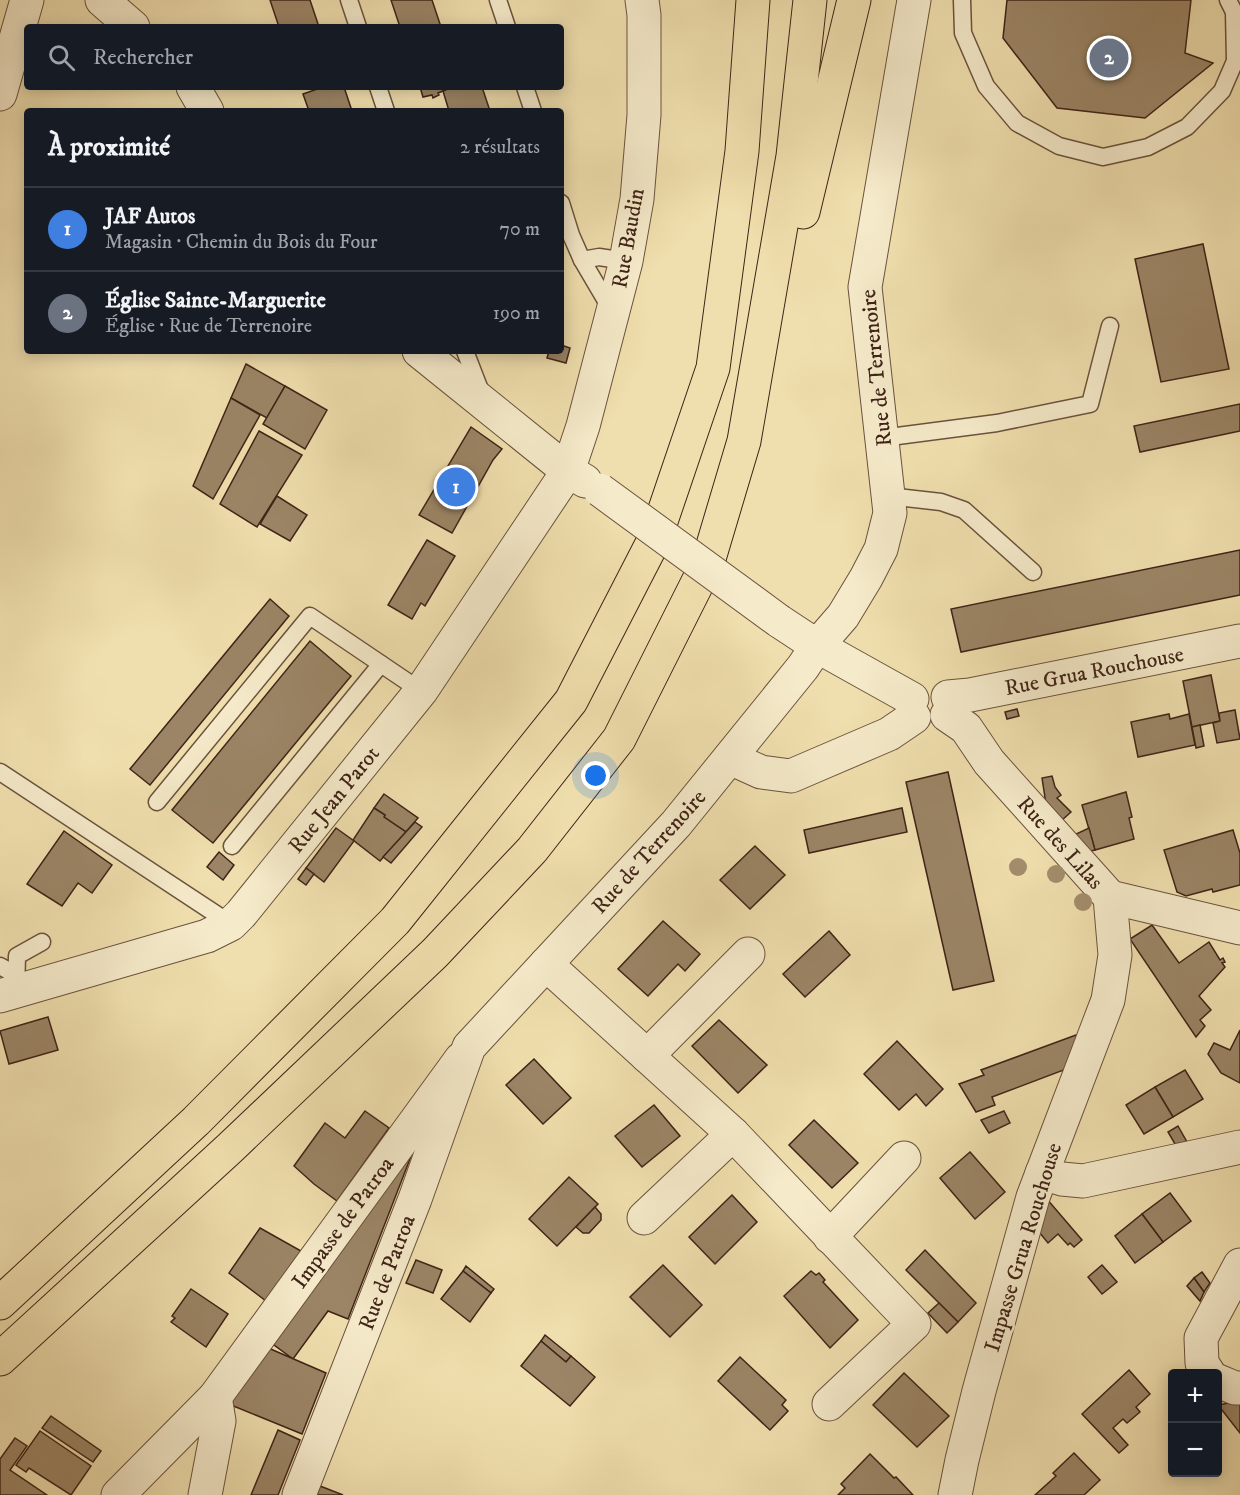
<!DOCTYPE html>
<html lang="fr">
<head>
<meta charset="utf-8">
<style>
  body { margin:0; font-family:"IM FELL DW Pica",serif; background:#242831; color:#f1f3f6 }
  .controls { position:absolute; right:18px; bottom:18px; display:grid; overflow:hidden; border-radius:6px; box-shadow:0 3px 15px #0003 }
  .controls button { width:54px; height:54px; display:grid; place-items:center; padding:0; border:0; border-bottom:2px solid #363941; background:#171b24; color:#f1f3f6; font:30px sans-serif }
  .you { position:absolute; left:596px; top:776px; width:21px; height:21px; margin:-15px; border:4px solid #fff; border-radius:50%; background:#1a73e8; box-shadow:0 0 0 9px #1a73e833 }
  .badge { display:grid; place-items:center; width:39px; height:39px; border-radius:50%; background:#b45309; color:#fff; font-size:20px; font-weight:700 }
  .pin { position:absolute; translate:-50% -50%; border:3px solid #fff; box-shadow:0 2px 6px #0006 }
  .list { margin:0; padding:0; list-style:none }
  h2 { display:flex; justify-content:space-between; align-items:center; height:78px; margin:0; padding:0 24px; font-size:26px }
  h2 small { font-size:20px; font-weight:400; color:#9ea1a6 }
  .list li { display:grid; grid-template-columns:39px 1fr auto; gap:18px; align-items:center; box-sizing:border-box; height:84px; padding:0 24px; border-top:2px solid #363941 }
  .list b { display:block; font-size:22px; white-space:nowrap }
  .list p { margin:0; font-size:20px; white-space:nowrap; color:#9ea1a6 }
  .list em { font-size:20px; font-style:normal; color:#9ea1a6 }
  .icon { flex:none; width:33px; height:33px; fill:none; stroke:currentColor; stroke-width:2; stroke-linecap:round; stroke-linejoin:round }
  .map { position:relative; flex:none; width:1240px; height:1495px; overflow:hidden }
  .search { position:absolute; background:#171b24; box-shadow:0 3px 15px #0003; left:24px; top:24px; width:540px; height:66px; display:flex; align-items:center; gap:15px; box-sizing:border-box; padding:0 21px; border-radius:6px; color:#9ea1a6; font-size:22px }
  .panel { position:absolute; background:#171b24; box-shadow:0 3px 15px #0003; left:24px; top:108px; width:540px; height:246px; border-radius:6px }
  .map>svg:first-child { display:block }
  .building { fill:#9b8566; stroke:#3f2317; stroke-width:1.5 }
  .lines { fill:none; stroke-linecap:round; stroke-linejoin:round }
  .service-casing { stroke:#6b523d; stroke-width:19 }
  .minor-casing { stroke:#6b523d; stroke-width:35 }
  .tertiary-casing { stroke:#6b523d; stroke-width:35 }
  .trunk-casing { stroke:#3f2317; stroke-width:35 }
  .service { stroke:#f5eaca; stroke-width:16 }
  .minor { stroke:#f5eaca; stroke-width:33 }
  .tertiary { stroke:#f5eaca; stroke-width:33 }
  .trunk { stroke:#f0dfae; stroke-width:33 }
  .minor-bridge-casing { stroke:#6b523d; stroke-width:35; stroke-linecap:butt }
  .minor-bridge { stroke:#f5eaca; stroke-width:33 }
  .tree { fill:#a38d6c }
  .labels { text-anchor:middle; stroke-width:5; stroke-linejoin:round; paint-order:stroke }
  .street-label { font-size:22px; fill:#3f2317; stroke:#f5eaca }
</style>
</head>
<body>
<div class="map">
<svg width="1240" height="1495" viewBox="0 0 1240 1495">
  <rect width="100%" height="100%" fill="#f0dfae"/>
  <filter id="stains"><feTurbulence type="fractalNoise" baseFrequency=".00333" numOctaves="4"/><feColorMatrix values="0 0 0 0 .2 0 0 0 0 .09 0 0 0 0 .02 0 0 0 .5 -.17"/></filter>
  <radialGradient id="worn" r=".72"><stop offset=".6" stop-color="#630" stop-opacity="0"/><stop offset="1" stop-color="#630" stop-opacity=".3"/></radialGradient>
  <g class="building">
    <path d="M270,0H310L319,27H279Z"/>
    <path d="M391,0H432L441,27H400Z"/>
    <path d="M1007,0H1191L1185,53L1213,63L1145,118L1057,108L1003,38Z"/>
    <path d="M323,87H344L352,111H309L303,94Z"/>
    <path d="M420,87H453L438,93L439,95L433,98L432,95L423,97Z"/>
    <path d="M453,87H482L490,111H449L443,91Z"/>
    <path d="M1203,244L1229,369L1161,382L1135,259Z"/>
    <path d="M561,345L570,348L566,363L547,358L549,351H561Z"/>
    <path d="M246,364L285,386L267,418L231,398Z"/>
    <path d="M285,386L327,410L305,449L263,424Z"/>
    <path d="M231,398L260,415L213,499L193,486Z"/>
    <path d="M1240,404V431L1140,452L1134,426Z"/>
    <path d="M471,427L502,449L493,460L452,533L419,515Z"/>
    <path d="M259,431L302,455L257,527L220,504Z"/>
    <path d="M277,496L307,515L290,541L260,524Z"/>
    <path d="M427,540L455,556L425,606L421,603L412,619L388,605Z"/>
    <path d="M1240,550V595L961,652L951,609Z"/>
    <path d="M270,599L289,616L150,785L130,769Z"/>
    <path d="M310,641L351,676L213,843L172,810Z"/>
    <path d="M1211,675L1220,721L1192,727L1183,681Z"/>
    <path d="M1017,709L1019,716L1007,719L1005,712Z"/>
    <path d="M1235,710L1240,739L1217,743L1213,723L1220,721L1219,713Z"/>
    <path d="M1169,714L1170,719L1189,714L1195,745L1138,757L1131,722Z"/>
    <path d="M1200,725L1204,746L1196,748L1192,727Z"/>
    <path d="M948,772L994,981L953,990L906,782Z"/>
    <path d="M1052,776L1055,787L1061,795L1057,798L1071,812L1061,821L1046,804L1042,778Z"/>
    <path d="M1126,792L1132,817L1129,818L1134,839L1095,850L1082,805Z"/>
    <path d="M384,794L418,818L406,832L384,817L385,815L374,808Z"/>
    <path d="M374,808L385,815L384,817L406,832L380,861L353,840Z"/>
    <path d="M902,808L907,832L809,853L804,830Z"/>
    <path d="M415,822L422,827L391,863L383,857Z"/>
    <path d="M336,828L354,841L324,882L306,868Z"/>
    <path d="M1089,828L1095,850L1088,852L1074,835Z"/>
    <path d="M1233,830L1240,853V885L1213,892L1212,889L1186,896L1177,892L1164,850Z"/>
    <path d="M64,831L112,865L92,893L78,883L62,906L27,884Z"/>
    <path d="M755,846L785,875L750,909L720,880Z"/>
    <path d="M219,852L234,865L223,880L207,867Z"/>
    <path d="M306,868L314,874L306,885L298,879Z"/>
    <path d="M663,921L700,954L685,971L678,964L648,996L618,969Z"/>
    <path d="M1152,925L1179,963L1209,942L1220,960L1223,958L1225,962L1222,963L1225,967L1199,996L1211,1010L1200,1020L1205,1026L1196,1037L1130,939Z"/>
    <path d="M829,931L850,955L805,997L783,974Z"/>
    <path d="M48,1017L58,1050L9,1064L0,1031Z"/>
    <path d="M719,1020L767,1065L738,1093L692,1046Z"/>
    <path d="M1240,1030V1083L1221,1073L1208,1054L1214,1043L1230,1050Z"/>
    <path d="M1076,1035L1079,1043L1069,1068L992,1097L995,1105L976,1112L959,1084L984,1075L981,1070Z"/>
    <path d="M897,1041L943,1089L926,1106L916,1094L899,1110L864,1074Z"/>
    <path d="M534,1059L571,1098L543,1124L506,1085Z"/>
    <path d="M1185,1070L1203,1099L1173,1117L1155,1087Z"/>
    <path d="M1155,1087L1173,1117L1144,1134L1126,1105Z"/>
    <path d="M654,1105L680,1136L642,1167L615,1136Z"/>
    <path d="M365,1111L389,1128L337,1201L314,1184L294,1166L325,1123L345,1138Z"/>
    <path d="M1004,1111L1010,1123L989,1133L981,1120Z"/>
    <path d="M814,1120L858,1163L832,1188L789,1145Z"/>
    <path d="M1178,1126L1187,1142L1175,1144L1168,1132Z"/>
    <path d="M415,1146L348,1319L328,1311L293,1359L270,1342Z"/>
    <path d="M970,1152L1005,1192L975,1219L940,1178Z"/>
    <path d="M569,1177L598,1204L557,1246L529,1219Z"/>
    <path d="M1170,1193L1191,1221L1163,1242L1142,1214Z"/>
    <path d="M732,1195L757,1222L715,1264L689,1237Z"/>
    <path d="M1046,1198L1082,1240L1074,1247L1070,1243L1068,1245L1058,1234L1048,1243L1035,1227Z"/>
    <path d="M595,1207L601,1214V1220L589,1233H583L576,1227Z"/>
    <path d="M1142,1214L1163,1242L1135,1263L1115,1236Z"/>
    <path d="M260,1228L301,1251L266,1301L229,1273Z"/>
    <path d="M925,1250L976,1303L958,1322L906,1270Z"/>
    <path d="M416,1260L442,1270L433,1293L406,1283Z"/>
    <path d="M663,1265L702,1305L670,1337L630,1297Z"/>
    <path d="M1102,1265L1117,1282L1102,1294L1088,1277Z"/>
    <path d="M466,1266L494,1289L491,1293L463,1271Z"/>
    <path d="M463,1271L491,1293L470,1322L441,1299Z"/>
    <path d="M811,1271L816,1275L819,1273L825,1280L823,1282L858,1320L830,1348L784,1296Z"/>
    <path d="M1202,1272L1210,1283L1204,1292L1194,1278Z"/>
    <path d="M1194,1278L1204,1292L1200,1301L1187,1286Z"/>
    <path d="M191,1289L228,1314L206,1347L171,1322L175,1318L172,1316Z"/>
    <path d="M939,1303L958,1322L947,1333L928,1313Z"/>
    <path d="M545,1335L571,1356L566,1362L541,1341Z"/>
    <path d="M541,1341L566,1362L571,1356L595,1377L570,1406L521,1366Z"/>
    <path d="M266,1347L326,1373L302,1434L231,1405L234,1392Z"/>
    <path d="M740,1357L786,1400L782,1405L788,1411L770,1430L718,1381Z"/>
    <path d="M1129,1370L1150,1394L1136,1407L1140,1412L1127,1423L1123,1419L1113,1428L1128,1445L1119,1453L1082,1414Z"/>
    <path d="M904,1373L949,1416L917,1447L873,1405Z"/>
    <path d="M1240,1401V1433L1218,1405Z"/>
    <path d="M51,1416L101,1451L93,1462L42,1428Z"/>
    <path d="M278,1430L300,1440L278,1495H251Z"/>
    <path d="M40,1431L91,1466L71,1495L29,1468L26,1472L16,1465Z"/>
    <path d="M15,1438L27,1446L10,1470L47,1495H0V1459Z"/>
    <path d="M1074,1453L1100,1480L1084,1495H1035L1056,1476L1053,1473Z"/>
    <path d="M870,1454L894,1478L896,1477L913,1495H838L845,1488L841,1484Z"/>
    <path d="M320,1486L343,1495H317Z"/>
  </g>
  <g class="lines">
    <defs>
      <g id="service">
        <path d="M349,0L358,27"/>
        <path d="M498,0L507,27"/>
        <path d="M962,0L963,33L986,86L1017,123L1059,146L1103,157L1148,147L1187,127L1222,91L1235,61L1234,12L1228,0"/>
        <path d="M378,87L386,111"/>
        <path d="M525,87L533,111"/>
        <path d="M561,203L571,235L582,260L612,311"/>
        <path d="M582,260L599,257L626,261"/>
        <path d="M465,351L482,395"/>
        <path d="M882,438L997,423L1090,404L1110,326"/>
        <path d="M888,496L941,502L964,510L1033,572"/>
        <path d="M0,772L231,924"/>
        <path d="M157,802L310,616L421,691"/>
        <path d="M232,846L381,664"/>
        <path d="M0,966L16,975"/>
        <path d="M16,991L17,956L42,942"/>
      </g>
      <g id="minor">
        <path d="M102,0L133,27"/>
        <path d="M193,87L207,111"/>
        <path d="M0,94L27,0"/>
        <path d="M419,351L568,471L585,481"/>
        <path d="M779,621L817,646L912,699"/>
        <path d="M948,697L970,695L1240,641"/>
        <path d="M947,715L966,728L989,762L1110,897L1240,928"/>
        <path d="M730,758L761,772L791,776L889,734L914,717"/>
        <path d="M546,964L733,1134L914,1324L829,1404"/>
        <path d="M0,996L207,936L231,924L241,914L421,691L568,471L583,426L626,261L637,199L644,115V15L642,0"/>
        <path d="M647,1056L748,954"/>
        <path d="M1042,1173L1062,1179L1083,1181L1240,1147"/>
        <path d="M644,1218L733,1134"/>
        <path d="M830,1237L904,1158"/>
        <path d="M1209,1374L1202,1363L1201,1338L1240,1265"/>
        <path d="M1218,1381L1235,1388H1240"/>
        <path d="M118,1495L215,1397L461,1059"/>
        <path d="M205,1495L219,1421L215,1397"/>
        <path d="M955,1495L962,1460L979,1391L1033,1197L1108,1000L1115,955L1110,897"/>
      </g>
      <path id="tertiary" d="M299,1495L415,1199L469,1047L676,824L803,667L817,646L843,616L866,578L881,549L890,513L865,287L914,0"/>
      <g id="trunk">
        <path d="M803,212L854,0"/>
        <path d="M0,1303L196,1121L395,921L571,701L656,536L713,368L742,151L753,0"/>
        <path d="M0,1359L230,1148L435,953L532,850L619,739L708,562L744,441L793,156L810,0"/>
      </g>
    </defs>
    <use href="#service" class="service-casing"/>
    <use href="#minor" class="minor-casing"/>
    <use href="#tertiary" class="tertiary-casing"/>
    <use href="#trunk" class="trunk-casing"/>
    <use href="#service" class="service"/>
    <use href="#minor" class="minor"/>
    <use href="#tertiary" class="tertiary"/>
    <use href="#trunk" class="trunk"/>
    <defs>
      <path id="minor-bridge" d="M600,490L779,621"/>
    </defs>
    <use href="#minor-bridge" class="minor-bridge-casing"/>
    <use href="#minor-bridge" class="minor-bridge"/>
  </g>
  <g class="tree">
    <circle cx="1018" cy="867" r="9"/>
    <circle cx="1056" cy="874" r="9"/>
    <circle cx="1083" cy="902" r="9"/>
  </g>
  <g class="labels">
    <g class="street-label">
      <text transform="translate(627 238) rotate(-80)" y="8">Rue Baudin</text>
      <text transform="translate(875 368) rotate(-96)" y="8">Rue de Terrenoire</text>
      <text transform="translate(1094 670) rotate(-11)" y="8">Rue Grua Rouchouse</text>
      <text transform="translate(333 799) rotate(-51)" y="8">Rue Jean Parot</text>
      <text transform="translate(1061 842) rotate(48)" y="8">Rue des Lilas</text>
      <text transform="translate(648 851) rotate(-48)" y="8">Rue de Terrenoire</text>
      <text transform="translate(342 1222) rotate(-54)" y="8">Impasse de Patroa</text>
      <text transform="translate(1022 1247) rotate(-73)" y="8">Impasse Grua Rouchouse</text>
      <text transform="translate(386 1272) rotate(-69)" y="8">Rue de Patroa</text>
    </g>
  </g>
  <rect width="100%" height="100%" filter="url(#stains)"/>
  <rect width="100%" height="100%" fill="url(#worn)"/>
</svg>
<div class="controls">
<button>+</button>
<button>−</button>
</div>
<div class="you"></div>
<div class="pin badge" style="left:456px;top:487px;background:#3f7fe0">1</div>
<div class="pin badge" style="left:1109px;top:58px;background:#6b7280">2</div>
<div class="search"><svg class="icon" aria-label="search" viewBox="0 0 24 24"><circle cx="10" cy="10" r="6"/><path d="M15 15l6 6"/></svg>Rechercher</div>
<section class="panel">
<h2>À proximité<small>2 résultats</small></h2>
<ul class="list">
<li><span class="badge" style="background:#3f7fe0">1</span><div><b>JAF Autos</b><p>Magasin · Chemin du Bois du Four</p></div><em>70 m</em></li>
<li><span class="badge" style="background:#6b7280">2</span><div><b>Église Sainte-Marguerite</b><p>Église · Rue de Terrenoire</p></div><em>190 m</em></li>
</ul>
</section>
</div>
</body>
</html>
